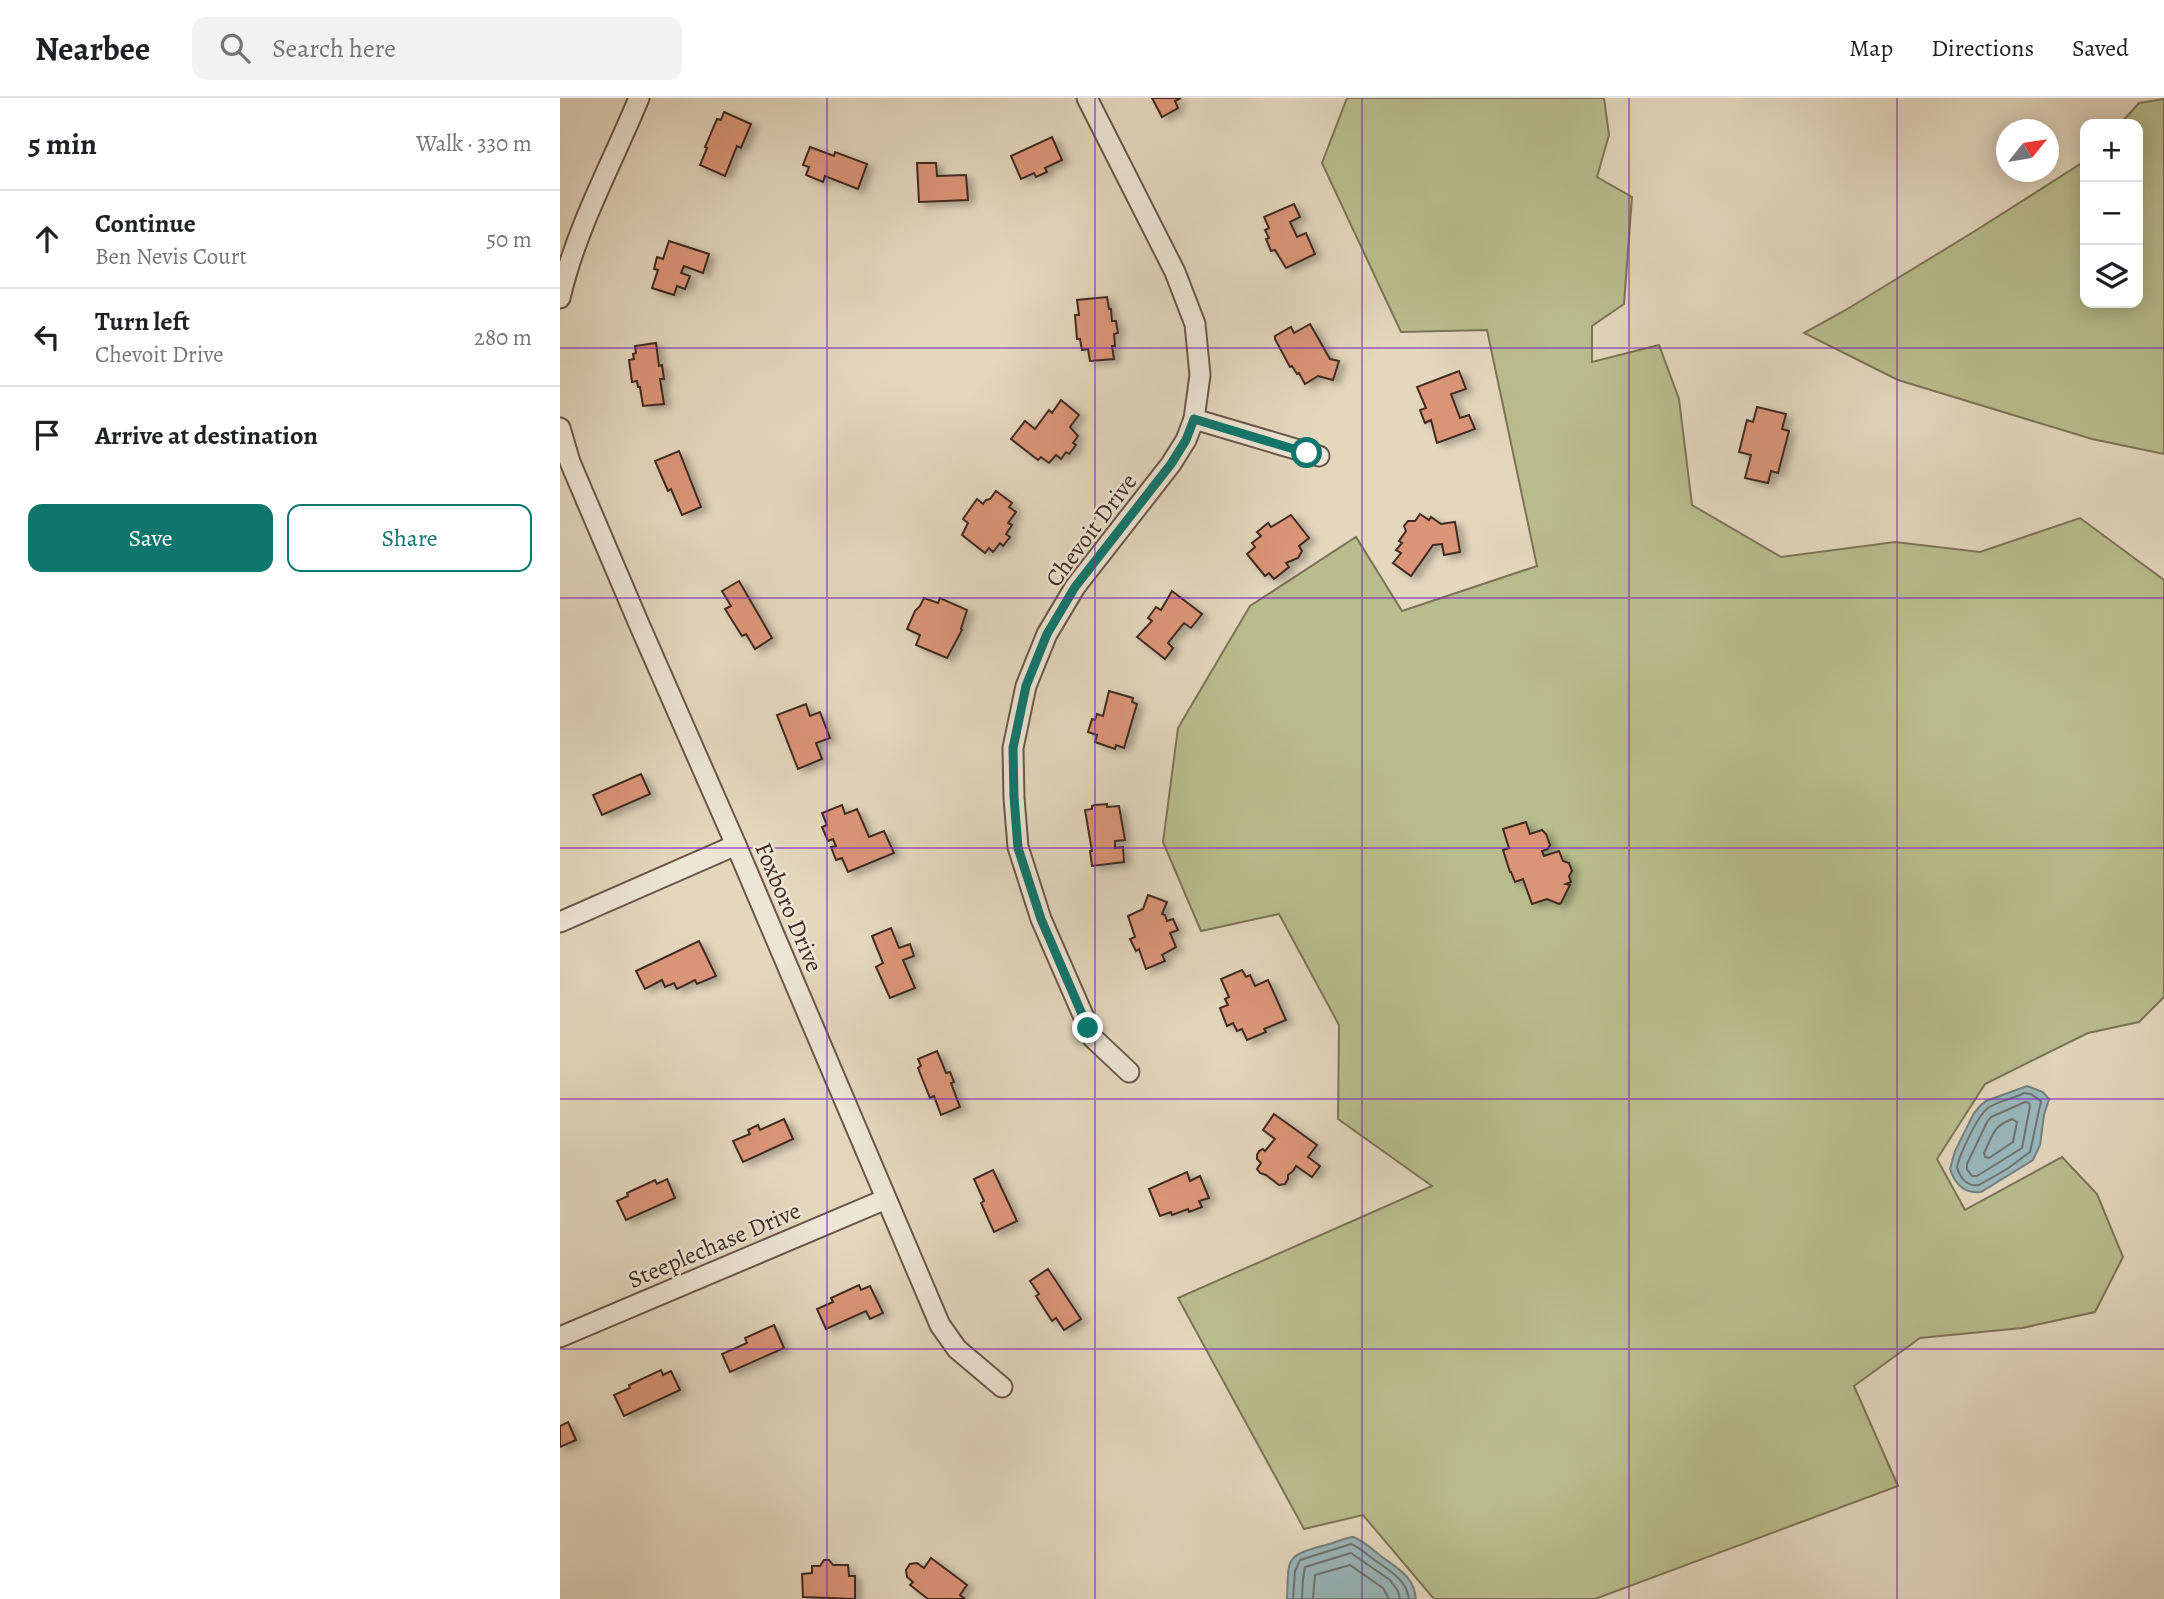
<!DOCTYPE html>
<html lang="en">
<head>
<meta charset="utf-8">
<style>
  body { margin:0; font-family:Alegreya,serif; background:#f2f2f2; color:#202124 }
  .controls { position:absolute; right:21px; top:21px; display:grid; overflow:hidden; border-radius:14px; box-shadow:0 4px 18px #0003 }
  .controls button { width:63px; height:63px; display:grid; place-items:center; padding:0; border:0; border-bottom:2px solid #e0e0e0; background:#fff; color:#202124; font:35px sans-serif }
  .compass { position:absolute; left:1436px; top:21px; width:63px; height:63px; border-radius:50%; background:#fff; box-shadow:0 4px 18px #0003; rotate:60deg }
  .stop { position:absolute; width:21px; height:21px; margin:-16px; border:5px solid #0f766e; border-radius:50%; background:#fff }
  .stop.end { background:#0f766e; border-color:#fff; box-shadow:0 2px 7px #0008 }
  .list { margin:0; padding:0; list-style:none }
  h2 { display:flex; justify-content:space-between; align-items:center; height:91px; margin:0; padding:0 28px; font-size:30px }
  h2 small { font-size:23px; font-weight:400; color:#757577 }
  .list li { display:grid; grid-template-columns:46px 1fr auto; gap:21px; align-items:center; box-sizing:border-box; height:98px; padding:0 28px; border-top:2px solid #e0e0e0 }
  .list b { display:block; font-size:26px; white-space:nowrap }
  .list p { margin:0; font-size:23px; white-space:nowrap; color:#757577 }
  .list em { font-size:23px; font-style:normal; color:#757577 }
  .actions { display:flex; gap:14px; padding:21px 28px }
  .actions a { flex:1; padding:16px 0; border:2px solid #0f766e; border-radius:14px; text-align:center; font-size:24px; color:#0f766e }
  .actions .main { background:#0f766e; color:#fff }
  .icon { flex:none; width:38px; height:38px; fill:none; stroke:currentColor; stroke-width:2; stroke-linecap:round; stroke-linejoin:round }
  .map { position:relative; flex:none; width:1604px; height:1501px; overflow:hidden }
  header { display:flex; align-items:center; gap:42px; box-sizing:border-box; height:98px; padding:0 35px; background:#fff; border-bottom:2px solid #e0e0e0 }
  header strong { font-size:33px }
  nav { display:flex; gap:38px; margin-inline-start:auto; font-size:24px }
  .search { width:490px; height:63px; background:#f2f2f2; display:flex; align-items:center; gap:18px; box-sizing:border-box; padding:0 24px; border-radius:14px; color:#757577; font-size:26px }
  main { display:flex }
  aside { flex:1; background:#fff }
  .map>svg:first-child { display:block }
  .green { fill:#b9bd8e; stroke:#7d7458; stroke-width:2 }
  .water { fill:#99b7bc; stroke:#767f7f; stroke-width:2 }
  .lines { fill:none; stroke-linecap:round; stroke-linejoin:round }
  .shore { stroke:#6d7270; stroke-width:2 }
  .building { fill:#da9578; stroke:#412c23; stroke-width:2; filter:url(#shadow) }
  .minor-casing { stroke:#6a574a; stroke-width:23 }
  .minor { stroke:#ede5d5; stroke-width:19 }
  .route { stroke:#0f766e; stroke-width:9 }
  .grid { fill:none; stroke:#7b2cbf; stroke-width:2; stroke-opacity:0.55 }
  .labels { text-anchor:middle; stroke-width:5; stroke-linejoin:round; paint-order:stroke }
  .street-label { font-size:24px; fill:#412c23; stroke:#ede5d5 }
</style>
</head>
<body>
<header>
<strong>Nearbee</strong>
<div class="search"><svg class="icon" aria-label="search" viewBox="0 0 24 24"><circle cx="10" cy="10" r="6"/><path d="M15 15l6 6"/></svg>Search here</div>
<nav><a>Map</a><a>Directions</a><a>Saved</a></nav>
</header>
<main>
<aside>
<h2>5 min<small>Walk · 330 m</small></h2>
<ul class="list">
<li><svg class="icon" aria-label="ahead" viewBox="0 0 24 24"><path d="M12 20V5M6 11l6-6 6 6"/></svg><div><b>Continue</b><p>Ben Nevis Court</p></div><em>50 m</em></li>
<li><svg class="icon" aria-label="left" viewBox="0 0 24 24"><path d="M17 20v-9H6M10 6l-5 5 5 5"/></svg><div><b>Turn left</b><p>Chevoit Drive</p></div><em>280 m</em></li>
<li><svg class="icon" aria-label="arrive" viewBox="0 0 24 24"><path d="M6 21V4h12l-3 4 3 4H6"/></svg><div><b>Arrive at destination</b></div></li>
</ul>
<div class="actions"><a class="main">Save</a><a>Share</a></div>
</aside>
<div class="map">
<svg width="1604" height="1501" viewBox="0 0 1604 1501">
  <defs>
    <filter id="shadow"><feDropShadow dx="6" dy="3.5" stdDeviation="3.5" flood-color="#0004"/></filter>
  </defs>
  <rect width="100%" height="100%" fill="#e3d7be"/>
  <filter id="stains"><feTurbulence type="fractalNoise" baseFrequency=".00286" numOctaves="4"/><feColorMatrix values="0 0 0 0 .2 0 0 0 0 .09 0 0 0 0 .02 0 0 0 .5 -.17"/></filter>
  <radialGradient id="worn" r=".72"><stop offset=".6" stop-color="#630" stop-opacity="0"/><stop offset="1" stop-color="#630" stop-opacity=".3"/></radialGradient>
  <g class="green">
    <path d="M787,0H1044L1049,37L1037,79L1072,99L1064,206L1032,228V264L1099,247L1119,301L1132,407L1221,459L1335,444L1420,454L1520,420L1604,482V899L1579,924L1528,935L1425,986L1377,1061L1405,1112L1502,1059L1537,1096L1563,1159L1535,1214L1462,1230L1360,1240L1294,1288L1338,1388L1035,1501H874L803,1417L744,1431L618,1200L872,1088L778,1021L779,927L719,816L641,833L603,744L618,630L690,508L796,439L842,513L977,468L927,232L841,234L762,65Z"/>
    <path d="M1604,1V356L1532,341L1338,282L1244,235L1284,213L1415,133L1525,63V205H1578V26H1560L1579,5Z"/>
  </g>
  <g class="water">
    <path d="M1467,988L1483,994L1489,1001L1484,1017L1480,1047L1473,1062L1421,1094C1404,1096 1395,1086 1390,1071L1395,1053L1414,1015L1421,1007L1426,1003Z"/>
    <path d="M793,1439C803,1443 809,1448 817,1455C834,1469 854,1476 856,1501H727C729,1461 723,1458 766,1447C775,1445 783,1440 793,1439Z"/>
  </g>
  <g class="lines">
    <g class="shore">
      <path d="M1464,995L1471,996L1481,1003L1470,1054L1447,1071L1419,1087C1407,1089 1400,1080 1397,1069C1400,1056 1417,1018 1428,1010C1438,1003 1453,1001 1464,995Z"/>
      <path d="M1465,1004L1469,1005L1470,1008L1462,1050L1417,1078H1412L1407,1071V1066L1427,1024L1431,1019Z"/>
      <path d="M1452,1021L1457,1024L1453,1044L1429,1060L1425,1059L1424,1055C1433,1037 1432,1029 1452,1021Z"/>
      <path d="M733,1501L735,1473L740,1462L791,1446C801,1450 807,1457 816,1463C831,1474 846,1481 849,1501"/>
      <path d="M742,1501L743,1481L745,1469L791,1455L830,1482L838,1493L840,1501"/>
      <path d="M753,1501L755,1477L790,1467L823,1490L829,1501"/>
    </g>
  </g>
  <g class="building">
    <path d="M592,0H621L615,3L618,10L602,19Z"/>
    <path d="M164,14L191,26L181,50L177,48L165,78L140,67L147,50L145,49L157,21L161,22Z"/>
    <path d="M492,39L502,62L485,70L487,74L476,79L474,75L461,81L451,58Z"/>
    <path d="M250,49L274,58L275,54L307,66L298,91L265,78L263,84L246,77L249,69L243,67Z"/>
    <path d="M357,65H376L377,78L406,77L408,102L359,104Z"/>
    <path d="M734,106L740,119L730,124L737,139L746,135L755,156L726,170L715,152L711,153L706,141L709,140L705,132L709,130L704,119Z"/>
    <path d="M109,143L149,156L143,175L124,168L121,175L130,178L125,191L117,188L114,197L92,190L98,172L94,171L97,159L103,161Z"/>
    <path d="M547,199L549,211H551L552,223H556L558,235L554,236L555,248H552L554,261L530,263L528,251L522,252L520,241H517L515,217H519L517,202Z"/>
    <path d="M750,226L770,261L779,263L773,282L758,278L745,286L739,275L737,276L732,268L730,269L715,241V238L731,229L734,235Z"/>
    <path d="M96,245L99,268L102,267L104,281H100L104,306L83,308L80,289H78L77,283L72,284L69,262L74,261L73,256L76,255L75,248Z"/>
    <path d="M899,273L906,291L891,296L900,320L909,317L915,331L877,345L871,322L865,325L860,312L866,310L857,289Z"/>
    <path d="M501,302L519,317L510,329L518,338L513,345L516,347L509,356L506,354L501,361L496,357L489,365L481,359L478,362L451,341L465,323L475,331L489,312L492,315Z"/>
    <path d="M1197,309L1226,316L1222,331L1229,333L1218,375L1211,373L1208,385L1185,380L1191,357L1179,354L1187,322L1193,324Z"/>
    <path d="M119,353L141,409L122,417L111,391L108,393L95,363Z"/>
    <path d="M436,393L452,405L449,409L456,414L448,425L452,427L446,436L450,439L443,448L440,445L433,454L429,450L425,455L402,437L408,425L403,421L417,401L423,406L426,402L430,401Z"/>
    <path d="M860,416L869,422L871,419L881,426L895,424L900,454L884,457L882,446L873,447L851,478L833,465L841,455L836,452L842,445L839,443L846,433L844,428L848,423H855Z"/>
    <path d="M731,417L749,440L739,448L742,453L738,460L726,465L729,469L714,481L709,475L705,478L687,456L695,449L692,445L701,438L697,434L708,425L711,429Z"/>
    <path d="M179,483L212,540L195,551L186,536L182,538L165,511L171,508L162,493Z"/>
    <path d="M612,493L642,516L631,530L624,525L608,545L613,550L605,561L577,539L592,523L588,520L596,509L601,512Z"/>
    <path d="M364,500L378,505L380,500L407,512L401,531L402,532L387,560L356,547L360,537L347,531L355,513L360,508Z"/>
    <path d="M549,593L573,600L572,604L577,606L564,650L556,647L555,651L535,644L537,637L528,634L532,621L535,622L537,616L543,618Z"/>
    <path d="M246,606L250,618L260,614L270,640L256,645L262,661L238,671L217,617Z"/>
    <path d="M81,676L90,696L42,717L33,697Z"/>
    <path d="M547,706V709L559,708L565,742L555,743V750L563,749L564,764L532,768L530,753H532L525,712L532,711V708L535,707Z"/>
    <path d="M282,707L285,716L297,711L309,739L324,733L334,755L288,774L282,760L276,762L271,749L276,748L273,741L268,743L262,729L267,727L262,715Z"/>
    <path d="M966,724L970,736L982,732L986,736L990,747L988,751L982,753L984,758L999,753L1003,763L1009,765L1012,773L1009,778L1011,784L1006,786L1010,787L1001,805L999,806L987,801L972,806L963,781L955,784L951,774H950L943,752L949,750L943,731Z"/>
    <path d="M588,797L607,804L602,816L605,817L607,823L613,821L618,832L610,835L616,849L602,857L605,863L586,871L579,851L576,853L570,841L575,839L568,818L583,811Z"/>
    <path d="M331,830L339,850L350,846L354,858L343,862L355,890L330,900L316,869L323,865L312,838Z"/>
    <path d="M139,843L156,878L137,886L135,882L117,891L114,885L105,889L102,882L85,891L76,873Z"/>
    <path d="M682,872L686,879L690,877L695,888L708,882L726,922L704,931L706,934L687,942L682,931L677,933L673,925L667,928L660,910L668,907L665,901L669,899L661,881Z"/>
    <path d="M377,953L386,975L390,974L394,984L391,985L400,1009L381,1017L374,998L370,1000L358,970L361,968L358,961Z"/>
    <path d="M714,1016L757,1047L748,1059L760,1068L752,1079L736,1068L733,1073L728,1077V1081L725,1086L719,1087L706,1077L700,1075L697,1071L701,1065L697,1061V1057L699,1053L703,1051L705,1053L715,1041L703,1032Z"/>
    <path d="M224,1021L233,1041L183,1064L173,1043L190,1036L188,1032L198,1027L200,1032Z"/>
    <path d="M433,1072L457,1123L434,1134L421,1105L424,1103L414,1081Z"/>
    <path d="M627,1074L630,1083L640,1078L649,1100L639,1103L642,1109L629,1114L628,1111L612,1117L611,1114L600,1118L589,1091Z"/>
    <path d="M107,1081L115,1100L66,1122L57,1103L68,1098L67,1095L95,1082L97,1086Z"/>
    <path d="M488,1171L521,1221L504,1232L496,1220L492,1223L476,1198L479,1196L470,1183Z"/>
    <path d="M299,1187L301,1192L310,1188L323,1215L310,1221L306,1213L266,1231L257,1211L273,1204L271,1200Z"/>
    <path d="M214,1227L224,1250L170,1274L162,1256L187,1245L185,1240Z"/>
    <path d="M101,1272L103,1277L111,1273L120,1292L64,1318L54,1297L70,1290L69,1287Z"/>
    <path d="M8,1324L16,1342L0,1349V1328Z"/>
    <path d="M371,1460L407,1487L400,1497L405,1501H368L350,1487L353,1484L347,1479L346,1472L350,1466L357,1465L364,1470Z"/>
    <path d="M264,1462H269L273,1467H288L289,1478H295V1501L243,1499L242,1476L252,1475V1468H260Z"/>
  </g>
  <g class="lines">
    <defs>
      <g id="minor">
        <path d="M527,0L615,174L635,226L640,277L634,321L626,342L611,366L515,489L487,536L466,588L453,650L454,700L458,749L481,821L533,940L569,974"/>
        <path d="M0,200C16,130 52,66 79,0"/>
        <path d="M634,321L759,358"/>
        <path d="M0,330L10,364L79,526L176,747L380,1227L397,1251L442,1289"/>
        <path d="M0,824L176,747"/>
        <path d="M0,1239L326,1101"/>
      </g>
    </defs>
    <use href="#minor" class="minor-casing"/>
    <use href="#minor" class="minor"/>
  </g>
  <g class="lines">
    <path class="route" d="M528,930L481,821L458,750L454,699L453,650L466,588L487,536L515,489L611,366L626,342L634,321L747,355"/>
  </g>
  <path class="grid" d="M267,0V1501M535,0V1501M802,0V1501M1069,0V1501M1337,0V1501M0,250H1604M0,500H1604M0,750H1604M0,1001H1604M0,1251H1604"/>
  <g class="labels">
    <g class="street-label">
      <text transform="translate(531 432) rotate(-53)" y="8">Chevoit Drive</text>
      <text transform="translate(229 809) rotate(67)" y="8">Foxboro Drive</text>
      <text transform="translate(154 1147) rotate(-23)" y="8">Steeplechase Drive</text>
    </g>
  </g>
  <rect width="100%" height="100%" filter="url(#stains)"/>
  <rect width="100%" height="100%" fill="url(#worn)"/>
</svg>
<div class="controls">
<button>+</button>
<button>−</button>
<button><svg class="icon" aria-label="layers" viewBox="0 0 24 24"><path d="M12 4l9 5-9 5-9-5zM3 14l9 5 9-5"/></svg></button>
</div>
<svg class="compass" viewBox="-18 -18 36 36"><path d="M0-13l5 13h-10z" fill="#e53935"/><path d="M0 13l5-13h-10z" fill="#757577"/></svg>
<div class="stop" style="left:747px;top:355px"></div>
<div class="stop end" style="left:528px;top:930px"></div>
</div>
</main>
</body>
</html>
